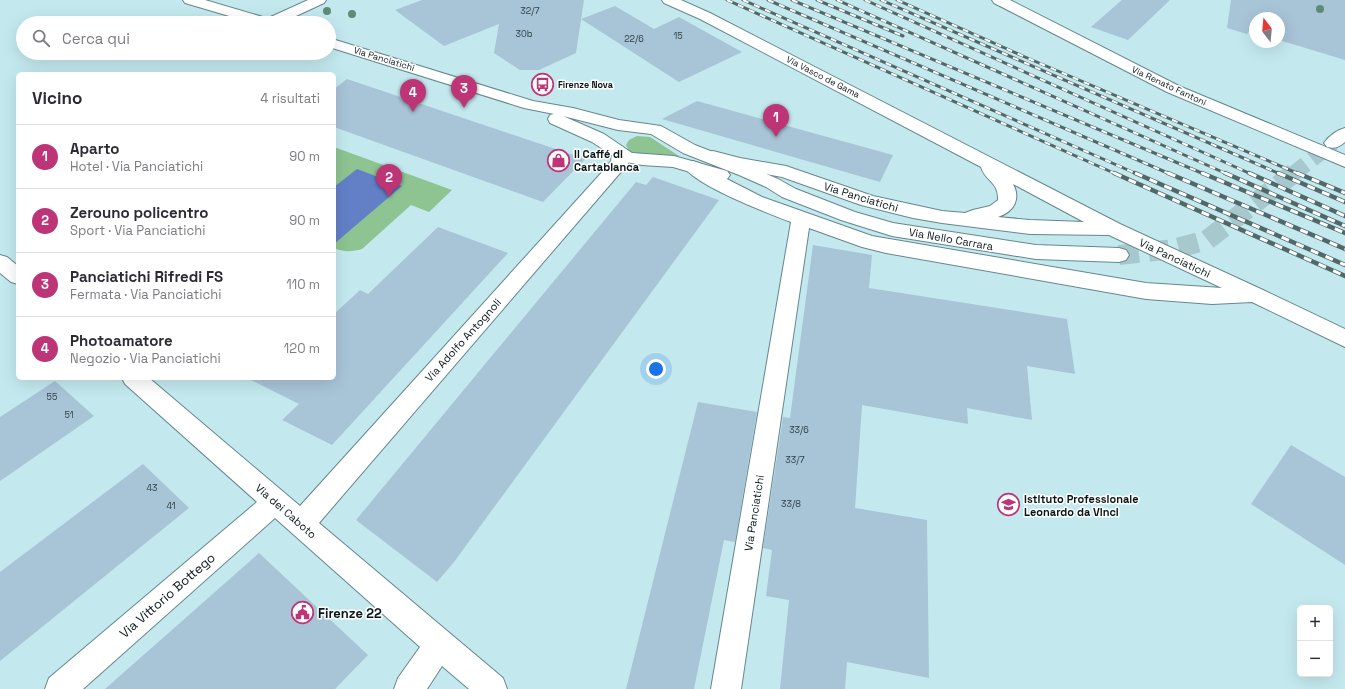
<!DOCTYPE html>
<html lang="it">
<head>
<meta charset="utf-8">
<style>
  body { margin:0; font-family:"Space Grotesk",sans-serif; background:#f2f2f3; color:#2b2b33 }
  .controls { position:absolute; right:12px; bottom:12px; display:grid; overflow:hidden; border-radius:6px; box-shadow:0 4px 16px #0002 }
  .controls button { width:36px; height:36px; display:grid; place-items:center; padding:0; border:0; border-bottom:1px solid #e1e1e2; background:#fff; color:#2b2b33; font:20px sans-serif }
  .compass { position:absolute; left:1249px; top:12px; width:36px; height:36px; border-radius:50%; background:#fff; box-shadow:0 4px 16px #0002; rotate:344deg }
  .you { position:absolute; left:656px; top:369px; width:14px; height:14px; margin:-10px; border:3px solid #fff; border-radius:50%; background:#1a73e8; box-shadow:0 0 0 6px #1a73e833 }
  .badge { display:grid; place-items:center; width:26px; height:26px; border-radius:50%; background:#bd3576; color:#fff; font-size:13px; font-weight:700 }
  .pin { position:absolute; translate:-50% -33px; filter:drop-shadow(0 1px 2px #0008) }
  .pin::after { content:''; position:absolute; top:21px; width:14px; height:12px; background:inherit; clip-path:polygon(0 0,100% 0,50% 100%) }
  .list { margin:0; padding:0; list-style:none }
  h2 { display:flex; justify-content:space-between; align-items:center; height:52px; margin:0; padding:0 16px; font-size:17px }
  h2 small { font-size:13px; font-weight:400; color:#7c7c81 }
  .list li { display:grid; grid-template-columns:26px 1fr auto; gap:12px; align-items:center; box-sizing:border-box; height:64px; padding:0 16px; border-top:1px solid #e1e1e2 }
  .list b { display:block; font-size:15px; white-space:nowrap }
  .list p { margin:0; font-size:13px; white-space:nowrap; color:#7c7c81 }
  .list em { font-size:13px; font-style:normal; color:#7c7c81 }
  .icon { flex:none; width:22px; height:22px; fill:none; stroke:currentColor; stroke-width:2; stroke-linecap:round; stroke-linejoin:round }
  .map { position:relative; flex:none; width:1345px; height:689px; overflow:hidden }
  .search { position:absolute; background:#fff; box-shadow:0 4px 16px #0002; left:16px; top:16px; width:320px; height:44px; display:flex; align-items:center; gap:10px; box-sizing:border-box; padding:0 14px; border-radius:22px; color:#7c7c81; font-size:15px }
  .panel { position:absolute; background:#fff; box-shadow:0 4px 16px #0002; left:16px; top:72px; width:320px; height:308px; border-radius:6px }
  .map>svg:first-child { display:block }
  .green { fill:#8dc491 }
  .water { fill:#6380c7 }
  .building { fill:#a8c4d7 }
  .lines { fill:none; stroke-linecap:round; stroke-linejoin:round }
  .secondary-tunnel-far1 { stroke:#a7c9ce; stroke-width:16; stroke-dasharray:16 8; stroke-linecap:butt }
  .secondary-tunnel { stroke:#a7c9ce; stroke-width:20; stroke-dasharray:20 10; stroke-linecap:butt }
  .minor-casing { stroke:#64878c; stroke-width:2 }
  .secondary-casing { stroke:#64878c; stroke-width:2 }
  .minor { fill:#fff; fill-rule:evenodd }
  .secondary { fill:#fff; fill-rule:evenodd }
  .rail-far1-casing { stroke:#51686b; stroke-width:3 }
  .rail-casing { stroke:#51686b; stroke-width:4.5 }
  .rail-far1 { stroke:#fff; stroke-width:2; stroke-dasharray:6; stroke-linecap:butt }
  .rail { stroke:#fff; stroke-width:3; stroke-dasharray:8; stroke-linecap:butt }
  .tree { fill:#5e8b77 }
  .labels { text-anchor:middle; stroke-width:3; stroke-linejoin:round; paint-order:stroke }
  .number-label { font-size:9px; fill:#304248 }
  .far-street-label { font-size:9px; fill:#081618; stroke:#fff }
  .far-poi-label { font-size:9px; font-weight:bold; fill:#081618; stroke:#fff; text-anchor:start }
  .poi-label { font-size:11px; font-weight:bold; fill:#081618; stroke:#fff; text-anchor:start }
  .street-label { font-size:11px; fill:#081618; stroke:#fff }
  .near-street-label { font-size:13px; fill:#081618; stroke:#fff }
  .near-poi-label { font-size:13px; font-weight:bold; fill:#081618; stroke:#fff; text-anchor:start }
</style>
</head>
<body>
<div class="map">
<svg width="1345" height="689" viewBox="0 0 1345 689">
  <rect width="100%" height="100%" fill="#c3e9ee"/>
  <g class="green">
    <path d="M637,136L650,137L679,156L678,157L633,153L629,151L626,145L629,140Z"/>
    <path d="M334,147L452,190L429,212L411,205L362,249C352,252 343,252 334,248Z"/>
  </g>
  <path class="water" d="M357,169L402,186L334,244V187Z"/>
  <g class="building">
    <path d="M422,0H584L576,53L539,70H520L494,53L499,24L444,46L395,10Z"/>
    <path d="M1122,0H1170L1128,40L1091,27Z"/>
    <path d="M1231,0H1345V60L1279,40V18H1255V33L1249,31L1247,34L1227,28Z"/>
    <path d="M615,6L654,29L679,17L742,52L679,82L581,19Z"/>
    <path d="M347,79L585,159L543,202L334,127V89Z"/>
    <path d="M697,101L893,155L880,182L662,119Z"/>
    <path d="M653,177L719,200L454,562L437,582L356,520L636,182L646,185Z"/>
    <path d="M438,227L508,253L332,445L282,420L299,404L247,378H334V314L360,290L368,294Z"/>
    <path d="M813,245L872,255L869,288L1067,319L1075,374L1027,366L1032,420L967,408L968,424L862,405L855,508L927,520L929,678L847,662L845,689H780L789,600L766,596L772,550L763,548L783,417L790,418Z"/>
    <path d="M55,381L94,416L0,481V417Z"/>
    <path d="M698,402L757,412L735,542L724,540L694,689H626Z"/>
    <path d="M1291,445L1345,477V565L1251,504Z"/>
    <path d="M143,464L189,508L0,661V572Z"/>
    <path d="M259,553L368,655L335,689H105Z"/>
  </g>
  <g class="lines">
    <path class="secondary-tunnel-far1" d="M1293,174L1333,143"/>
    <path class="secondary-tunnel" d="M1119,255L1174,249L1207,240L1294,173"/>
    <defs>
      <g id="minor">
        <path d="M308,0H326L324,3L281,23H262L264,20Z"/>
        <path d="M662,0H681L710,13L1120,224L1263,290L1345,329V347L1252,302L1212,304L1146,299L886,253L862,247L809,228L741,689H711L791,222C767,213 697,186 684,167L687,163L693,161L699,163L719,175L762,197L872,236L1146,283L1222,288L1109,235L1030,234L942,223L913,218L861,205L782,177L739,169L707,160L704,156L707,152L713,151L740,158L786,166L873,196L942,211L965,213L973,210L990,206L998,200C999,182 985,181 981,167L700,19L664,3ZM1013,184L1084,222L1030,220L998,217C1014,212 1021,199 1013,184Z"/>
        <path d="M992,0H1010L1179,86L1345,155V167L1167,92L994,3Z"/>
        <path d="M621,149L627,150L630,154L629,162L626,166L319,523L503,678L507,689H469L442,666L427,689H394L398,678L420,647L275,518L83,689H45L49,678L257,502L125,384L122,378H149L300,506L604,170L611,161L612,154L615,150Z"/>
        <path d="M0,255L7,257L18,266V284L11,282L0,273Z"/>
      </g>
      <g id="secondary">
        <path d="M183,0H205L273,20L275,23H253L185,3Z"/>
        <path d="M329,38L533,101L573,108L619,120L661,126L695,145L751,167L778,179L796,189L855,212L893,223L1036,245L1119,248L1126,250L1129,255L1126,260L1119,262L1036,259L892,236L841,220L782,197L766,187L739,175L683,153L651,134L618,130L563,116L604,134L632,153L674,156L727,171L730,175L727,179L721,181L673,167L642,165L621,161L592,142L550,123L548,119L550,115L554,114L524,108L329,47Z"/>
        <path d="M1345,128V142C1339,147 1335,149 1327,147L1324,143C1329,136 1337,130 1345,128Z"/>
      </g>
    </defs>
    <use href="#minor" class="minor-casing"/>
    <use href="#secondary" class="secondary-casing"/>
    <use href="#minor" class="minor"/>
    <use href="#secondary" class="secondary"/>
    <defs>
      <g id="rail-far1">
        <path d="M727,0L1116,174"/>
        <path d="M743,0L1137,174"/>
        <path d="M768,0L1170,174"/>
        <path d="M792,0L1204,174"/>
        <path d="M817,0L903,36"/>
        <path d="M837,0L1227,174"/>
        <path d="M865,0L1251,174"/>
        <path d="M881,0L1280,174"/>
        <path d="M897,0L1025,57L1299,174"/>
      </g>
      <g id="rail">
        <path d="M1114,173L1345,276"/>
        <path d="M1135,173L1345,265"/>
        <path d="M1168,173L1345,249"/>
        <path d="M1202,173L1345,233"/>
        <path d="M1225,173L1345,226"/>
        <path d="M1249,173L1345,216"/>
        <path d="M1278,173L1345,202"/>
        <path d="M1297,173L1345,193"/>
      </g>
    </defs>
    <use href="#rail-far1" class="rail-far1-casing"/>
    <use href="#rail" class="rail-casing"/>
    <use href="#rail-far1" class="rail-far1"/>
    <use href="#rail" class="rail"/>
  </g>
  <g class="tree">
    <circle cx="1320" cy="9" r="4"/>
    <circle cx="327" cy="11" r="4"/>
    <circle cx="352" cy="14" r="4"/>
  </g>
  <defs>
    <symbol id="bus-ring" viewBox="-11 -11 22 22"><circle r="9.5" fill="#fff" stroke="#bd3576" stroke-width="1.5"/><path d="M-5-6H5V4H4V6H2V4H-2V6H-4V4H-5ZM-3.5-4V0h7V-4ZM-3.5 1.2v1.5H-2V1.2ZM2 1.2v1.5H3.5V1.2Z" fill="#bd3576"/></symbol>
    <symbol id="shop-ring" viewBox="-11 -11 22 22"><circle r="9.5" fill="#fff" stroke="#bd3576" stroke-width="1.5"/><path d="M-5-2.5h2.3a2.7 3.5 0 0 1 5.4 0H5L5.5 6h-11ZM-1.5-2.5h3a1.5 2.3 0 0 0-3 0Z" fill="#bd3576"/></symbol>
    <symbol id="school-ring" viewBox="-11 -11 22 22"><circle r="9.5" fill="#fff" stroke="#bd3576" stroke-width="1.5"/><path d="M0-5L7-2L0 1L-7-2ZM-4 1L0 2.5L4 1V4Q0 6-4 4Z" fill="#bd3576"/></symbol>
    <symbol id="civic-ring" viewBox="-11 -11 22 22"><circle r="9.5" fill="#fff" stroke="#bd3576" stroke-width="1.5"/><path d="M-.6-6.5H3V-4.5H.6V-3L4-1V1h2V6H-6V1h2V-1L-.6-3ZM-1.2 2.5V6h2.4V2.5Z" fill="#bd3576"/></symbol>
  </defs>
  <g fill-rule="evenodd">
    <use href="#bus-ring" x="530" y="72" width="25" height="25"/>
    <use href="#shop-ring" x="546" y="148" width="25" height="25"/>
    <use href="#school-ring" x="996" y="492" width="25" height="25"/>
    <use href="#civic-ring" x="290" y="600" width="25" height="25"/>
  </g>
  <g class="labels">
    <g class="number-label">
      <text x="530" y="14">32/7</text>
      <text x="524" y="37">30b</text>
      <text x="678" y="39">15</text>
      <text x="634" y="42">22/6</text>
      <text x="52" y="400">55</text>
      <text x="69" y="418">51</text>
      <text x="799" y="433">33/6</text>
      <text x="795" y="463">33/7</text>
      <text x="152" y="491">43</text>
      <text x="791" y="507">33/8</text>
      <text x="171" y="509">41</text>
    </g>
    <g class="far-street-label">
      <text transform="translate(384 59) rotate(17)" y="3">Via Panciatichi</text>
      <text transform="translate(823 77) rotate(27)" y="3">Via Vasco de Gama</text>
      <text transform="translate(1169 86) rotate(25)" y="3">Via Renato Fantoni</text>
    </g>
    <g class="far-poi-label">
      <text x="558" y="88">Firenze Nova</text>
    </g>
    <g class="poi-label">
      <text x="574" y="158">Il Caffé di<tspan x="574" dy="13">Cartabianca</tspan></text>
      <text x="1024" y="503">Istituto Professionale<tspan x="1024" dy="13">Leonardo da Vinci</tspan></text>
    </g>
    <g class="street-label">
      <text transform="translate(861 197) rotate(17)" y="4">Via Panciatichi</text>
      <text transform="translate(951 239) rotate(10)" y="4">Via Nello Carrara</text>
      <text transform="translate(1175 258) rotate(25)" y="4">Via Panciatichi</text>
      <text transform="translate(463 340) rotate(-48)" y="4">Via Adolfo Antognoli</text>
      <text transform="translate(286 511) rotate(41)" y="4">Via dei Caboto</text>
      <text transform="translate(754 513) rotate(-81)" y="4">Via Panciatichi</text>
    </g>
    <g class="near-street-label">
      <text transform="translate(167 595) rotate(-41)" y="5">Via Vittorio Bottego</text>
    </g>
    <g class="near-poi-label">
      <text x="318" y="618">Firenze 22</text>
    </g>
  </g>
</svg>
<div class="controls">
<button>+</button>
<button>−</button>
</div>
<svg class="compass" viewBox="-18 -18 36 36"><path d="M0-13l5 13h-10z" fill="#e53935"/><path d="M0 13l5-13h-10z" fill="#7c7c81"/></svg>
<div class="you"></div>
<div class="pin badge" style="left:776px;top:137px">1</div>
<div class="pin badge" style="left:389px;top:197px">2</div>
<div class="pin badge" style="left:464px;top:108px">3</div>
<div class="pin badge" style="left:413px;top:112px">4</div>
<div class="search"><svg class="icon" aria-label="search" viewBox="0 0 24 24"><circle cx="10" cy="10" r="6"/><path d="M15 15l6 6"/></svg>Cerca qui</div>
<section class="panel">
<h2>Vicino<small>4 risultati</small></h2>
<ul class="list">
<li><span class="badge">1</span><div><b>Aparto</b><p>Hotel · Via Panciatichi</p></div><em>90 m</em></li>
<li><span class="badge">2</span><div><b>Zerouno policentro</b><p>Sport · Via Panciatichi</p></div><em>90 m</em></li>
<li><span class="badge">3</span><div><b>Panciatichi Rifredi FS</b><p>Fermata · Via Panciatichi</p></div><em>110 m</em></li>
<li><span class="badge">4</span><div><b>Photoamatore</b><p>Negozio · Via Panciatichi</p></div><em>120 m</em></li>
</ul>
</section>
</div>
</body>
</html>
